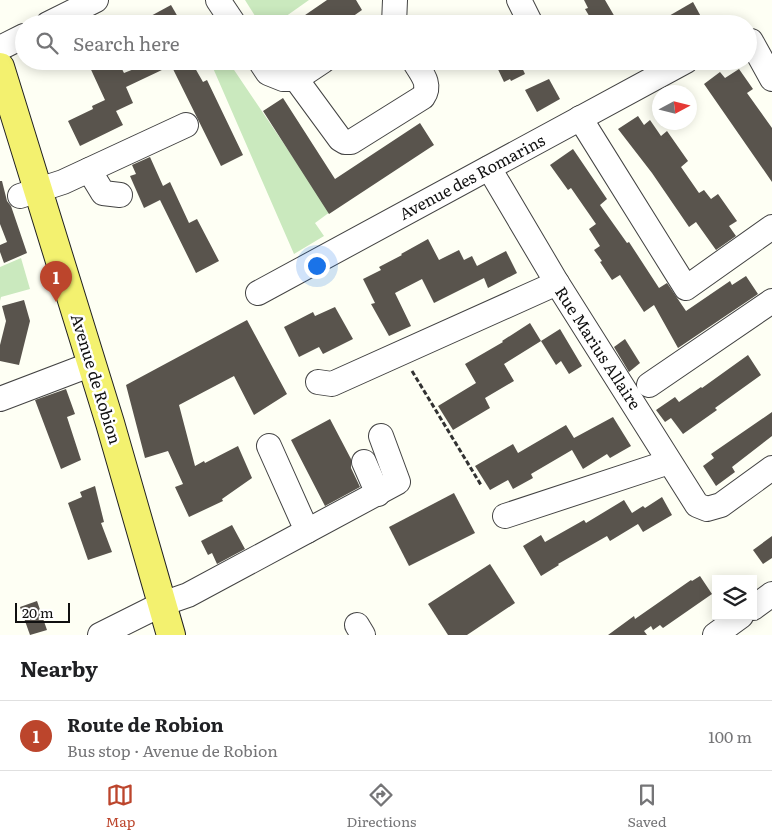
<!DOCTYPE html>
<html lang="en">
<head>
<meta charset="utf-8">
<style>
  body { margin:0; font-family:Literata,serif; background:#f6f6f6; color:#202124 }
  .controls { position:absolute; right:15px; bottom:15px; display:grid; overflow:hidden; border-radius:0px; box-shadow:0 2px 12px #0003 }
  .controls button { width:45px; height:45px; display:grid; place-items:center; padding:0; border:0; border-bottom:1px solid #e0e0e0; background:#fff; color:#202124; font:25px sans-serif }
  .compass { position:absolute; left:652px; top:85px; width:45px; height:45px; border-radius:50%; background:#fff; box-shadow:0 2px 12px #0003; rotate:83deg }
  .scale { position:absolute; left:15px; bottom:12px; width:55px; box-sizing:border-box; padding-left:5px; border:2px solid #101010; border-top:0; font-size:14px; line-height:18px; white-space:nowrap; color:#101010; -webkit-text-stroke:4px #fff; paint-order:stroke }
  .you { position:absolute; left:316px; top:265px; width:18px; height:18px; margin:-12px; border:4px solid #fff; border-radius:50%; background:#1a73e8; box-shadow:0 0 0 8px #1a73e833 }
  .badge { display:grid; place-items:center; width:32px; height:32px; border-radius:50%; background:#bc452c; color:#fff; font-size:16px; font-weight:700 }
  .pin { position:absolute; translate:-50% -41px; filter:drop-shadow(0 1px 2px #0008) }
  .pin::after { content:''; position:absolute; top:26px; width:18px; height:15px; background:inherit; clip-path:polygon(0 0,100% 0,50% 100%) }
  .list { margin:0; padding:0; list-style:none }
  h2 { display:flex; justify-content:space-between; align-items:center; height:65px; margin:0; padding:0 20px; font-size:21px }
  h2 small { font-size:16px; font-weight:400; color:#757577 }
  .list li { display:grid; grid-template-columns:32px 1fr auto; gap:15px; align-items:center; box-sizing:border-box; height:70px; padding:0 20px; border-top:1px solid #e0e0e0 }
  .list b { display:block; font-size:19px; white-space:nowrap }
  .list p { margin:0; font-size:16px; white-space:nowrap; color:#757577 }
  .list em { font-size:16px; font-style:normal; color:#757577 }
  .icon { flex:none; width:28px; height:28px; fill:none; stroke:currentColor; stroke-width:2; stroke-linecap:round; stroke-linejoin:round }
  .map { position:relative; flex:none; width:772px; height:635px; overflow:hidden }
  .search { position:absolute; background:#fff; box-shadow:0 2px 12px #0003; left:15px; right:15px; top:15px; height:55px; display:flex; align-items:center; gap:12px; box-sizing:border-box; padding:0 18px; border-radius:28px; color:#757577; font-size:19px }
  .sheet { height:135px; background:#fff }
  nav { display:flex; justify-content:space-around; align-items:center; box-sizing:border-box; height:70px; border-top:1px solid #e0e0e0; background:#fff; font-size:14px; color:#757577 }
  nav a { display:grid; justify-items:center; gap:2px }
  nav .on { color:#bc452c }
  .map>svg:first-child { display:block }
  .green { fill:#cae9be }
  .building { fill:#59544d }
  .lines { fill:none; stroke-linecap:round; stroke-linejoin:round }
  .minor-casing { stroke:#434343; stroke-width:26 }
  .major-casing { stroke:#212121; stroke-width:30 }
  .path { stroke:#323232; stroke-width:3; stroke-dasharray:5 2.5; stroke-linecap:butt }
  .minor { stroke:#fff; stroke-width:24 }
  .major { stroke:#f3f16f; stroke-width:28 }
  .labels { text-anchor:middle; stroke-width:5; stroke-linejoin:round; paint-order:stroke }
  .street-label { font-size:16px; fill:#101010; stroke:#fff }
</style>
</head>
<body>
<div class="map">
<svg width="772" height="635" viewBox="0 0 772 635">
  <rect width="100%" height="100%" fill="#fefff4"/>
  <g class="green">
    <path d="M245,0H309L275,24H260Z"/>
    <path d="M224,61H228L330,212L315,223L324,236L294,254L213,68Z"/>
    <path d="M21,258L30,289L1,297L0,301V267Z"/>
  </g>
  <g class="building">
    <path d="M327,0H356L362,10L342,24H292Z"/>
    <path d="M584,0H605L619,24H594L585,9L588,8Z"/>
    <path d="M693,2L705,24H655Z"/>
    <path d="M171,5L182,24H136Z"/>
    <path d="M87,61H118L124,73L154,61H160L164,69L126,87L133,103L116,111L123,125L80,146L68,121L93,109L92,106L105,100Z"/>
    <path d="M179,61H191L203,82L207,80L243,155L221,166L171,65Z"/>
    <path d="M494,61H519L525,74L511,81L510,79L504,82Z"/>
    <path d="M739,69L753,89L747,93L772,128V182L704,84L720,72L725,78Z"/>
    <path d="M549,79L560,99L537,112L525,90Z"/>
    <path d="M283,98L335,179L420,123L434,145L329,214L263,111Z"/>
    <path d="M638,116L644,125L650,120L661,136L667,131L688,161L681,167L699,193L704,190L711,199L718,194L737,221L729,226L736,236L716,250L696,222L689,227L652,173L618,129Z"/>
    <path d="M573,149L607,199L600,205L627,243L629,242L659,288L667,283L686,311L730,281L732,285L746,276L758,294L678,348L654,305L644,312L620,275L612,280L600,262L602,261L594,250L600,246L589,229L596,224L571,188L568,190L550,165Z"/>
    <path d="M150,157L163,186L170,182L189,223L197,219L219,261L196,273L160,200L144,208L130,176L136,174L132,165Z"/>
    <path d="M0,181H2L7,201L11,206L27,253L4,263L0,252V245L7,242L0,224Z"/>
    <path d="M428,239L439,260L459,250L464,260L472,256L477,266L506,251L517,273L488,288L484,278L434,303L422,279L395,293L411,326L389,336L371,304L375,303L363,279L381,270L379,267L402,255L401,254Z"/>
    <path d="M24,300L30,321L19,365L0,361V345L6,321L2,306Z"/>
    <path d="M335,307L353,339L323,354L319,347L299,357L284,327L313,312L315,316Z"/>
    <path d="M247,320L287,394L254,415L234,376L179,405L195,466L204,461L205,463L238,446L252,478L222,499L223,501L189,517L175,487L183,484L168,451L145,458L126,385Z"/>
    <path d="M530,323L541,341L504,364L514,381L485,398L490,408L453,430L438,406L476,383L465,364L503,342L502,341Z"/>
    <path d="M560,329L582,366L569,374L561,361L556,365L541,341Z"/>
    <path d="M625,339L640,363L629,372L614,347Z"/>
    <path d="M748,355L761,375L715,408L717,410L683,434L671,418L665,422L656,410L675,397L679,402L701,387L702,388Z"/>
    <path d="M66,389L75,414L67,417L81,460L61,469L35,400Z"/>
    <path d="M772,412V436L732,467L735,472L716,486L703,466L714,458L711,454Z"/>
    <path d="M613,417L631,446L610,458L607,454L583,469L572,450L531,474L533,478L513,489L508,480L490,490L475,466L513,444L518,453L566,425L574,438Z"/>
    <path d="M330,419L351,459V468L360,487L325,506L291,440Z"/>
    <path d="M95,486L104,522L101,523L112,552L88,560L68,503L82,497L80,492Z"/>
    <path d="M454,493L475,533L409,566L389,527Z"/>
    <path d="M662,497L672,515L643,532L638,524L610,541L607,536L558,564L559,565L541,576L523,546L541,535L545,542L584,520L586,523L624,500L632,513L643,506L645,508Z"/>
    <path d="M232,525L245,549L217,564L212,553L208,555L201,541Z"/>
    <path d="M772,536V558L763,564L753,550Z"/>
    <path d="M490,564L515,603L467,635H448L428,604Z"/>
    <path d="M700,576L712,594L663,628L660,625L653,630L651,626L644,631L647,635H608L634,616L635,619L691,580L692,581Z"/>
    <path d="M37,601L47,630L30,635L20,607Z"/>
  </g>
  <g class="lines">
    <defs>
      <g id="minor">
        <path d="M218,0L234,24"/>
        <path d="M519,0L531,24"/>
        <path d="M48,24L96,0"/>
        <path d="M394,24L395,0"/>
        <path d="M751,41L772,79"/>
        <path d="M0,48L24,36"/>
        <path d="M260,61L268,73L283,79H296L323,61"/>
        <path d="M296,79L340,139L345,142H351L423,97C432,84 421,73 414,61"/>
        <path d="M580,118L686,288L772,227"/>
        <path d="M489,168L557,283L697,505L707,509L721,505L772,468"/>
        <path d="M89,170L103,193L120,195"/>
        <path d="M20,196L63,182L186,125"/>
        <path d="M258,293L686,61"/>
        <path d="M318,382L332,384L557,283"/>
        <path d="M649,385L772,301"/>
        <path d="M0,399L92,364"/>
        <path d="M364,462L378,494"/>
        <path d="M505,516L669,462"/>
        <path d="M307,531L398,482L381,436"/>
        <path d="M753,608L772,594"/>
        <path d="M357,625L363,635"/>
        <path d="M100,635L162,604L188,595L307,531L269,446"/>
        <path d="M715,635L741,616"/>
      </g>
      <path id="major" d="M0,67L110,423L171,635"/>
    </defs>
    <use href="#minor" class="minor-casing"/>
    <use href="#major" class="major-casing"/>
    <path class="path" d="M412,371L481,485"/>
    <use href="#minor" class="minor"/>
    <use href="#major" class="major"/>
  </g>
  <g class="labels">
    <g class="street-label">
      <text transform="translate(472 177) rotate(-28)" y="6">Avenue des Romarins</text>
      <text transform="translate(598 348) rotate(57)" y="6">Rue Marius Allaire</text>
      <text transform="translate(96 379) rotate(73)" y="6">Avenue de Robion</text>
    </g>
  </g>
</svg>
<div class="controls">
<button><svg class="icon" aria-label="layers" viewBox="0 0 24 24"><path d="M12 4l9 5-9 5-9-5zM3 14l9 5 9-5"/></svg></button>
</div>
<svg class="compass" viewBox="-18 -18 36 36"><path d="M0-13l5 13h-10z" fill="#e53935"/><path d="M0 13l5-13h-10z" fill="#757577"/></svg>
<div class="scale">20 m</div>
<div class="you"></div>
<div class="pin badge" style="left:56px;top:302px">1</div>
<div class="search"><svg class="icon" aria-label="search" viewBox="0 0 24 24"><circle cx="10" cy="10" r="6"/><path d="M15 15l6 6"/></svg>Search here</div>
</div>
<section class="sheet">
<h2>Nearby<small></small></h2>
<ul class="list">
<li><span class="badge">1</span><div><b>Route de Robion</b><p>Bus stop · Avenue de Robion</p></div><em>100 m</em></li>
</ul>
</section>
<nav>
<a class="on"><svg class="icon" aria-label="map" viewBox="0 0 24 24"><path d="M3 6l6-2 6 2 6-2v14l-6 2-6-2-6 2zM9 4v14M15 6v14"/></svg>Map</a>
<a><svg class="icon" aria-label="directions" viewBox="0 0 24 24"><path d="M12 3l9 9-9 9-9-9zM9 14v-3h6M13 9l2 2-2 2"/></svg>Directions</a>
<a><svg class="icon" aria-label="saved" viewBox="0 0 24 24"><path d="M7 4h10v16l-5-4-5 4z"/></svg>Saved</a>
</nav>
</body>
</html>
